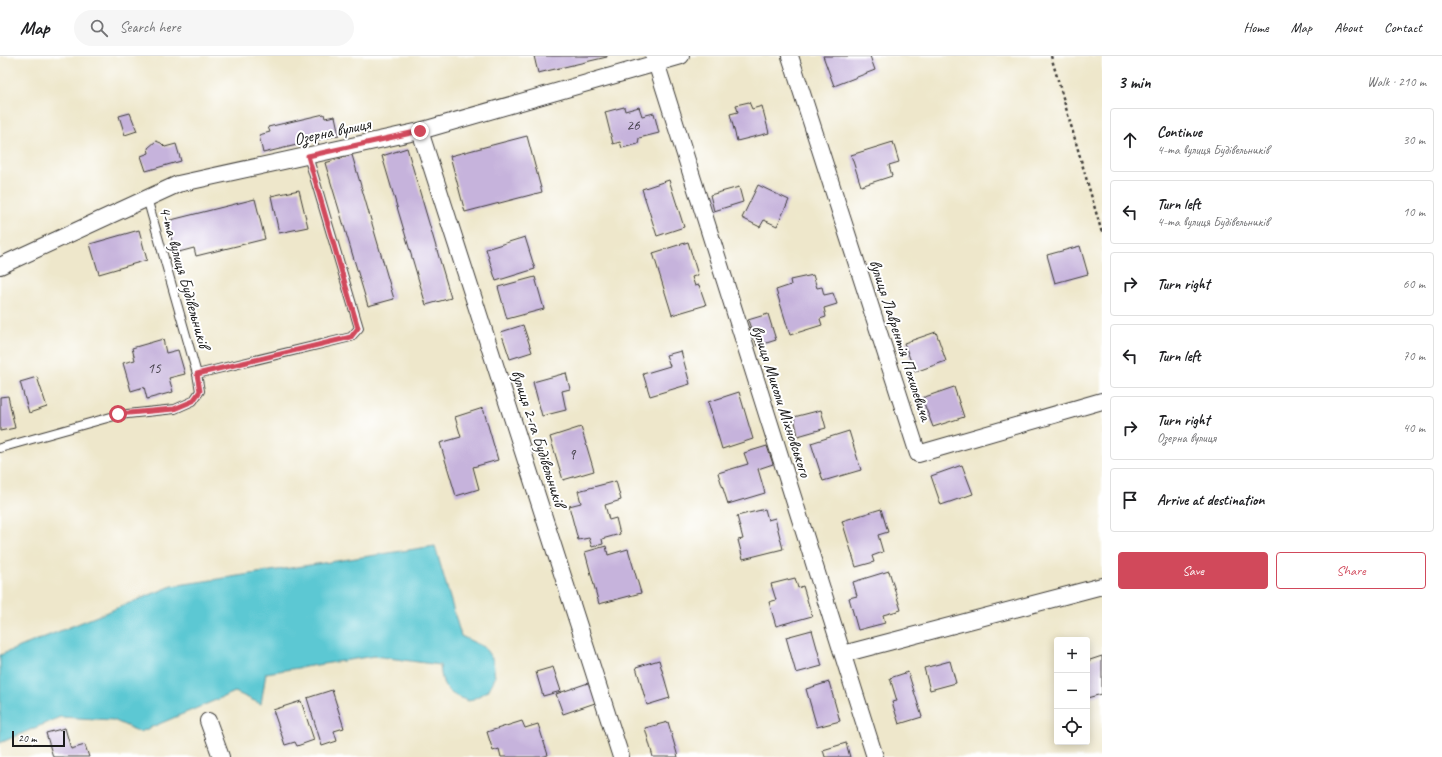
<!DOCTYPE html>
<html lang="en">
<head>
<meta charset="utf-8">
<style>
  body { margin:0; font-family:Caveat,sans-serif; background:#f6f6f6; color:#202124 }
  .controls { position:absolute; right:12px; bottom:12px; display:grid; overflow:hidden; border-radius:4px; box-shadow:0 2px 10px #0003 }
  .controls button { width:36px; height:36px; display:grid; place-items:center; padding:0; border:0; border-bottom:1px solid #e0e0e0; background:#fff; color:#202124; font:20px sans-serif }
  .scale { position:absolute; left:12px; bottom:10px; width:53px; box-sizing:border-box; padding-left:4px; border:2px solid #1c1c1c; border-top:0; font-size:11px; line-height:14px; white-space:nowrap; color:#1c1c1c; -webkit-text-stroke:3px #fff; paint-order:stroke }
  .stop { position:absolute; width:12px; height:12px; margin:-9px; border:3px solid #d1495b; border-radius:50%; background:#fff }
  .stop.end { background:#d1495b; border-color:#fff; box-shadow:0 1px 4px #0008 }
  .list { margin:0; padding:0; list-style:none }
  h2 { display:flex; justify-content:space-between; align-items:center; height:52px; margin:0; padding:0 16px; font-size:17px }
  h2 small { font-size:13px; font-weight:400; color:#757577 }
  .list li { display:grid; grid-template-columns:26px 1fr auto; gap:12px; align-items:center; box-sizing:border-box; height:64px; margin:0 8px 8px; padding:0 8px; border:1px solid #e0e0e0; border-radius:4px }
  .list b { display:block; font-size:15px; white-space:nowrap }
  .list p { margin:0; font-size:13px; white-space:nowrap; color:#757577 }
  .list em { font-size:13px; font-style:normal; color:#757577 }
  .actions { display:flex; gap:8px; padding:12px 16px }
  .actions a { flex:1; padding:9px 0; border:1px solid #d1495b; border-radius:4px; text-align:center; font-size:14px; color:#d1495b }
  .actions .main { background:#d1495b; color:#fff }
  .icon { flex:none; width:22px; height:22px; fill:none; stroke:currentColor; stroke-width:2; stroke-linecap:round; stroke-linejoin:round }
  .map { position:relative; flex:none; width:1102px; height:701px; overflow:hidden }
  header { display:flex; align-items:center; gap:24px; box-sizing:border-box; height:56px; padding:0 20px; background:#fff; border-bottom:1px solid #e0e0e0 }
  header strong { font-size:19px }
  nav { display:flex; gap:22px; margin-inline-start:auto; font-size:14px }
  .search { width:280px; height:36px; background:#f6f6f6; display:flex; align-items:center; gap:10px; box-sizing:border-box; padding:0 14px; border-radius:22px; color:#757577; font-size:15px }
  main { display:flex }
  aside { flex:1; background:#fff }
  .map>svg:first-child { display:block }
  .water { fill:#5cc8d3; stroke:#3c7278 }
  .building { fill:#c6b3dc }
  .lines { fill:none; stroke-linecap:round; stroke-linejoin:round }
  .service-casing { stroke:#3c3a36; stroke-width:10 }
  .minor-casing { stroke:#3c3a36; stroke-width:18 }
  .path { stroke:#3c3a36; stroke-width:2.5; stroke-dasharray:3 3; stroke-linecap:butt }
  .service { stroke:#fff; stroke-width:8 }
  .minor { stroke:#fff; stroke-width:16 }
  .route { stroke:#d1495b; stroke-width:5 }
  .labels { text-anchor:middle; stroke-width:4; stroke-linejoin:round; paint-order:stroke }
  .number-label { font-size:15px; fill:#46424c }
  .street-label { font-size:17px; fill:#1c1c1c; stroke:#fff }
</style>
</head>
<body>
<header>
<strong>Map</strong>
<div class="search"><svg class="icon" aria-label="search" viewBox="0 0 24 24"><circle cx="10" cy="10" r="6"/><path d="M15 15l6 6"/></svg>Search here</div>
<nav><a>Home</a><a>Map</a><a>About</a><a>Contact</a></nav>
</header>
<main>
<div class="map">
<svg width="1102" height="701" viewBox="0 0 1102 701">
  <rect width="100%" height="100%" fill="#fff"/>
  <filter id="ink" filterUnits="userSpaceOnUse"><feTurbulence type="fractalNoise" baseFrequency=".025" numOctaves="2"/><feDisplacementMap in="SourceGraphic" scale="8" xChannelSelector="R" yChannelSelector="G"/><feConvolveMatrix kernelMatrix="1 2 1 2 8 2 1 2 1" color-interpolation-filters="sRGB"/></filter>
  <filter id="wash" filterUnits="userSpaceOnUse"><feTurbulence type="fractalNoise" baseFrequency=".012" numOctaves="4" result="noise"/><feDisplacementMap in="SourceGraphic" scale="16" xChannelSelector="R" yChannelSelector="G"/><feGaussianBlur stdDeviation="0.9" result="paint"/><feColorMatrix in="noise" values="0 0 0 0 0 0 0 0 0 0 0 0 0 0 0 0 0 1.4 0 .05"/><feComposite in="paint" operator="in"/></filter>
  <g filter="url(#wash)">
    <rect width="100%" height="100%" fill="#eee7cb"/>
    <path class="water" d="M435,490L461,580L484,591L493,604L495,622L488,635L469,645C447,638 442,632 440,609L374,600L266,617L261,648L235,636L140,676L113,664L60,661L0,687V599L172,530Z"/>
    <g id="blocks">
      <g class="building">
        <path d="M534,0H607V1L538,17Z"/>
        <path d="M823,0H870L875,14L834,30Z"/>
        <path d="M749,46L752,53L762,50L769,77L737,85L730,58L738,56L736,49Z"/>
        <path d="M624,51L625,55L639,51L642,60L654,57L659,77L639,82L638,88L622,92L620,86L613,88L605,56Z"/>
        <path d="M130,57L137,75L125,79L119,60Z"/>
        <path d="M324,58L325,62L335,60L339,79L263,97L259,79L270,76L268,71Z"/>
        <path d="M527,80L542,136L465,156L450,100Z"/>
        <path d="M156,85L161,87L165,91L176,88L181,105L146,115L141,100L149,97L148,92Z"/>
        <path d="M893,86L899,106L889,109L892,120L861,130L851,99Z"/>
        <path d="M407,92L451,242L426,249L382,100Z"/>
        <path d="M352,99L394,243L368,250L325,107Z"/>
        <path d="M669,124L684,171L657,180L642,133Z"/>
        <path d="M758,129L789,144L777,170L764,164L760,171L742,162Z"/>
        <path d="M739,131L743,146L714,155L710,139Z"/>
        <path d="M299,134L308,171L279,177L271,140Z"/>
        <path d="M255,143L265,183L196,200L194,192L175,197L167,165Z"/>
        <path d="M139,174L147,204L99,218L90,188Z"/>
        <path d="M525,181L535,213L496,225L486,193Z"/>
        <path d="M688,186L698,219L692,221L695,230L699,229L706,249L672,259L653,197Z"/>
        <path d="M1080,190L1088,218L1055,227L1047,199Z"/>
        <path d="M813,219L817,232L822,231L824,239L833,237L837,248L824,252L826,261L820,263L822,269L790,279L776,234L791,229L790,224Z"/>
        <path d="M535,221L544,253L507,263L498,231Z"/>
        <path d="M768,258L776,284L757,290L748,264Z"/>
        <path d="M523,269L532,296L510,303L501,276Z"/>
        <path d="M936,276L946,305L915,316L904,287Z"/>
        <path d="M163,283L166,297L178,294L185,318L169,322L173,336L147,343L144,331L131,335L123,307L135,304L132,292Z"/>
        <path d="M681,295L690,328L650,340L643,318L670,310L666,299Z"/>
        <path d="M566,317L570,333L562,335L566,354L542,360L533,326Z"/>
        <path d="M37,321L47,351L29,357L20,326Z"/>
        <path d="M954,331L964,361L933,371L922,342Z"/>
        <path d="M739,336L753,383L722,393L708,346Z"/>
        <path d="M8,340L15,372L0,375V341Z"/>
        <path d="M483,352L498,404L473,411L479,433L456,440L440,387L461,381L455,361Z"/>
        <path d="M821,354L826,372L798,380L794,361Z"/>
        <path d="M581,371L594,415L563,424L550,381Z"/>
        <path d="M849,375L861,414L823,425L811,387Z"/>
        <path d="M767,390L773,408L758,413L765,437L728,448L718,417L748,408L744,397Z"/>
        <path d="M962,409L973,438L941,449L931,420Z"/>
        <path d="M616,425L621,444L605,449L609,464L616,462L620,478L602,483L603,488L592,491L589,482L578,484L569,450L581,447L578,435Z"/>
        <path d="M765,453L768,464L775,462L783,493L743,503L738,484L743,483L737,460Z"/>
        <path d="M881,453L888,476L878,479L883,496L872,500L874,506L856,511L842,465Z"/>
        <path d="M606,490L608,499L628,493L641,537L599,548L585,496Z"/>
        <path d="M889,515L901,554L883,559L885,567L858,574L849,542L857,540L853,526Z"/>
        <path d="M795,522L798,532L803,530L812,560L776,570L769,546L776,544L771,528Z"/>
        <path d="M812,574L822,610L796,617L786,581Z"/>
        <path d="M1102,600V638L1087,642V605Z"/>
        <path d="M659,604L670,642L647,649L636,611Z"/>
        <path d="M950,605L956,627L930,634L924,612Z"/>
        <path d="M553,611L561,635L543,640L536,616Z"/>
        <path d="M908,616L922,661L899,668L892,646L897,645L890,622Z"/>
        <path d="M591,626L598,646L563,658L556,638Z"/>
        <path d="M829,626L840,665L817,671L806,633Z"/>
        <path d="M332,634L344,672L334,675L337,685L322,690L307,642Z"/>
        <path d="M301,645L314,684L297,690L295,686L285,689L273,654Z"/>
        <path d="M522,665L525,672L538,668L548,699L541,701H501L499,693L493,695L487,676Z"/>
        <path d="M668,666L678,701H653L645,672Z"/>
        <path d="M65,672L71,693L85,689L89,701H53L46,677Z"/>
        <path d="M846,687L850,701H825L823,694Z"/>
      </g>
    </g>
  </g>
  <g filter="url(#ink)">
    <use href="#blocks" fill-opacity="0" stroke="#3c3a36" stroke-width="1"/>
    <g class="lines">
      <defs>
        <g id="service">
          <path d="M197,318L351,281L359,272L308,100"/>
          <path d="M0,392L118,359L175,353L193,345L200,335L197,318L147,142"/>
        </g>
        <g id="minor">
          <path d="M654,0L875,701"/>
          <path d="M790,0L918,398L1102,345"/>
          <path d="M420,75L621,701"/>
          <path d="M0,210L178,128L420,75L681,0"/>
          <path d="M843,598L1102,530"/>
          <path d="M208,665L221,701"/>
        </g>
      </defs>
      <use href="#service" class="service-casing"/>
      <use href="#minor" class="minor-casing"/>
      <path class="path" d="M1051,0L1102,177"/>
      <use href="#service" class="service"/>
      <use href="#minor" class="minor"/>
    </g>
  </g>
  <g class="lines" filter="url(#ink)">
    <path class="route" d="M118,358L174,353L193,345L200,335L197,318L351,281L358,272L308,100L420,75"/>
  </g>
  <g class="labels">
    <g class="number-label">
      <text x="633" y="74">26</text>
      <text x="154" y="317">15</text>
      <text x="572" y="403">9</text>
    </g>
    <g class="street-label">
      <text transform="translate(332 75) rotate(-12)" y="6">Озерна вулиця</text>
      <text transform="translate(185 221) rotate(74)" y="6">4-та вулиця Будівельників</text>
      <text transform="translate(901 284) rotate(72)" y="6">вулиця Лаврентія Похилевича</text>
      <text transform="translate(782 345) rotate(72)" y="6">вулиця Миколи Міхновського</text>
      <text transform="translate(539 382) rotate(72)" y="6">вулиця 2-га Будівельників</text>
    </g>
  </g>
</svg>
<div class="controls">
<button>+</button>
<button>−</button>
<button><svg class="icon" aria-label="locate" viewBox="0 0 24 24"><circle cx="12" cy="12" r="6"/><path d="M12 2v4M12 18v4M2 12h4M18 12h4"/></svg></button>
</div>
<div class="scale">20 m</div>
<div class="stop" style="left:118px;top:358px"></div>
<div class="stop end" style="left:420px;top:75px"></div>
</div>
<aside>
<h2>3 min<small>Walk · 210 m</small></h2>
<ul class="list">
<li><svg class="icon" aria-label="ahead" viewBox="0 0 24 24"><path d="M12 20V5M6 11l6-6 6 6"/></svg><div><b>Continue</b><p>4-та вулиця Будівельників</p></div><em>30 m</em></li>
<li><svg class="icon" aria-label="left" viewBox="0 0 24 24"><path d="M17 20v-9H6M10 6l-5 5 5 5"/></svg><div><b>Turn left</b><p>4-та вулиця Будівельників</p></div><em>10 m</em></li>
<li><svg class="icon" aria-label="right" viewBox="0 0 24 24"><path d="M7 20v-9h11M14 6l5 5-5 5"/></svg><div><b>Turn right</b></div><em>60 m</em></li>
<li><svg class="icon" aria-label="left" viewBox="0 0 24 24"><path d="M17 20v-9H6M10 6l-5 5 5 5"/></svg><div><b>Turn left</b></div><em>70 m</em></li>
<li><svg class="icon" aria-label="right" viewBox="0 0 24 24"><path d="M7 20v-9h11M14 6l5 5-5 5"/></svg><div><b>Turn right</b><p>Озерна вулиця</p></div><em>40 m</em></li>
<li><svg class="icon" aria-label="arrive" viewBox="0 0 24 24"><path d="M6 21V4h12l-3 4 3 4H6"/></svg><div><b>Arrive at destination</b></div></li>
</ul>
<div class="actions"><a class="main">Save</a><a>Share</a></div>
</aside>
</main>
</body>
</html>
